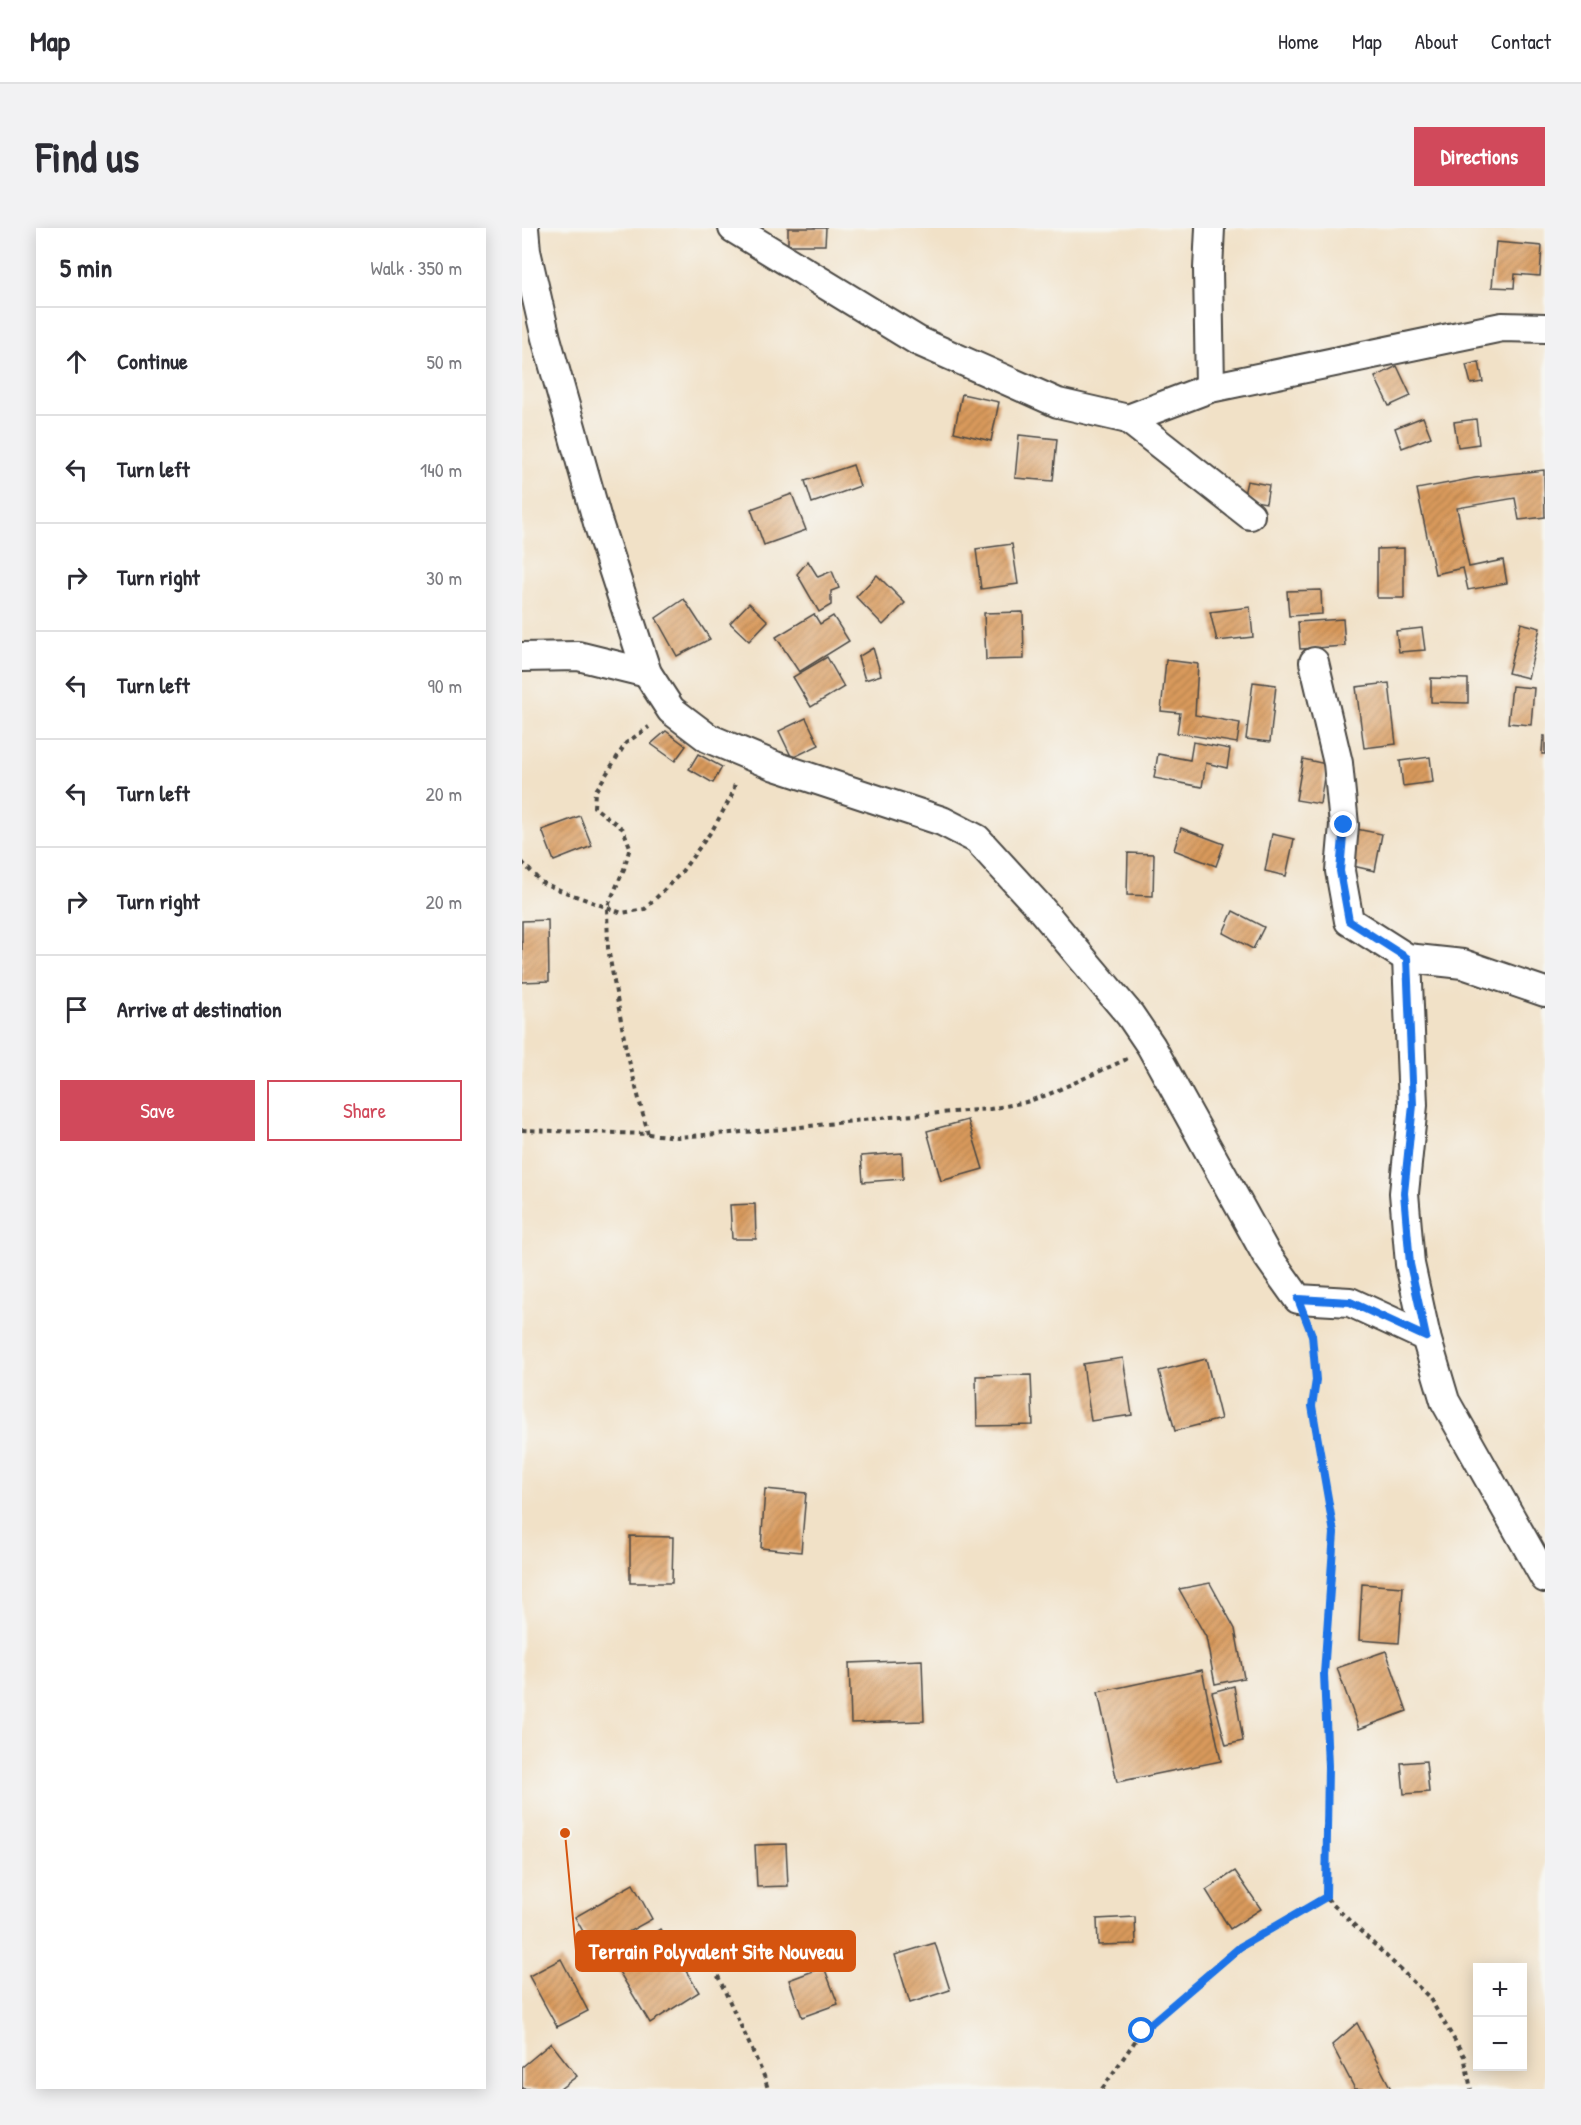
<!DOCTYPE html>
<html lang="en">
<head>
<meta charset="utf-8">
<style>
  body { margin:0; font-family:"Patrick Hand",sans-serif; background:#f2f2f3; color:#2b2b33 }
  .controls { position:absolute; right:18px; bottom:18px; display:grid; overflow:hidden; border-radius:0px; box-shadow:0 3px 15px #0003 }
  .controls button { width:54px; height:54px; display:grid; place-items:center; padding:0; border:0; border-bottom:2px solid #e1e1e2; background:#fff; color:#2b2b33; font:30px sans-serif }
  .stop { position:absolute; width:18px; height:18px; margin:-14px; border:4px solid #1a73e8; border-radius:50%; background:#fff }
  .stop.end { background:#1a73e8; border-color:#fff; box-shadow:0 2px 6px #0008 }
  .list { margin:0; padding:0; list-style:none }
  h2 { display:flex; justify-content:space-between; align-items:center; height:78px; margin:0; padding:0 24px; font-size:26px }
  h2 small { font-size:20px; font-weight:400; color:#7c7c81 }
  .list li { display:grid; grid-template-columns:39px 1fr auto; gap:18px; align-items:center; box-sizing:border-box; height:108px; padding:0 24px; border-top:2px solid #e1e1e2 }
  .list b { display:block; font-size:22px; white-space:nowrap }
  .list em { font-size:20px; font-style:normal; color:#7c7c81 }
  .actions { display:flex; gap:12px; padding:18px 24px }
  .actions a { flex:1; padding:14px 0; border:2px solid #d1495b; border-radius:0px; text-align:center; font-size:21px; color:#d1495b }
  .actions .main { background:#d1495b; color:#fff }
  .icon { flex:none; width:33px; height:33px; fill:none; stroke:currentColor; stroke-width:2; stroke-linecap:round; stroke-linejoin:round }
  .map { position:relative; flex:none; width:1023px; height:1861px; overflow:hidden; border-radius:0px }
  header { display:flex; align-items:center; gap:36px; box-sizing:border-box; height:84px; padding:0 30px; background:#fff; border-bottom:2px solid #e1e1e2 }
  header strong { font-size:28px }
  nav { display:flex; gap:33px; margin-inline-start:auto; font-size:21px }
  .intro { display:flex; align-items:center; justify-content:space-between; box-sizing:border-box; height:144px; padding:0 36px }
  h1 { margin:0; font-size:42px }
  .button { padding:15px 27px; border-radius:0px; background:#d1495b; color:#fff; font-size:21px; font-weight:700 }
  main { display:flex; gap:36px; padding:0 36px }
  aside { flex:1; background:#fff; border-radius:0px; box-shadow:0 3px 15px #0003 }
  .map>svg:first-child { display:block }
  .building { fill:url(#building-hatch) }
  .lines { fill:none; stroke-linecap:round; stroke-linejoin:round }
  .street-casing { stroke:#494642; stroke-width:32 }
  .path { stroke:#494642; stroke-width:4; stroke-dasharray:4.5 4.5; stroke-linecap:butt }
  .street { stroke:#fff; stroke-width:28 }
  .route { stroke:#1a73e8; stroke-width:8 }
  .leader { fill:none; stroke:#d5540f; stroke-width:2 }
  .callout-dot { fill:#d5540f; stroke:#f6f6f2; stroke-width:2 }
  .callout { fill:#d5540f; stroke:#d5540f; stroke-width:2 }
  .callout-label { font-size:22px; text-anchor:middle; font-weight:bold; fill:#fff }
</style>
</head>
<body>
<header>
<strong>Map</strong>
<nav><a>Home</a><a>Map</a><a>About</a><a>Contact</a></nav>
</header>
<div class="intro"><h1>Find us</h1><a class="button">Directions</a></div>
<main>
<aside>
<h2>5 min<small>Walk · 350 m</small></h2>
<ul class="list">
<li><svg class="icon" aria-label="ahead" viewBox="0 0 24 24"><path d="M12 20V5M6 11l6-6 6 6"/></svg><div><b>Continue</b></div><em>50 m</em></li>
<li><svg class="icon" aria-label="left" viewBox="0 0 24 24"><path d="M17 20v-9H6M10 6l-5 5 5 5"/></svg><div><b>Turn left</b></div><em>140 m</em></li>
<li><svg class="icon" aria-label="right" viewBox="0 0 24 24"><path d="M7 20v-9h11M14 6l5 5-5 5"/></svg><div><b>Turn right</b></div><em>30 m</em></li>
<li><svg class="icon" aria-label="left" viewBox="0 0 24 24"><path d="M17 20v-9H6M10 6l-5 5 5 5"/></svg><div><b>Turn left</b></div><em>90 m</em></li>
<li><svg class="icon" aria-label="left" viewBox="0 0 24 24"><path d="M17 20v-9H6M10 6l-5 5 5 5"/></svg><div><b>Turn left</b></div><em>20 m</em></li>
<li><svg class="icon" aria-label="right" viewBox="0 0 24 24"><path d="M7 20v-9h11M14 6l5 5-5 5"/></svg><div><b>Turn right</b></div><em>20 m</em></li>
<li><svg class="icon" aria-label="arrive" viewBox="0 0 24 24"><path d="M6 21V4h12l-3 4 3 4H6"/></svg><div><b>Arrive at destination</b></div></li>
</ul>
<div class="actions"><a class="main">Save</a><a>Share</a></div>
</aside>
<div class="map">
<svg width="1023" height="1861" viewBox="0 0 1023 1861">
  <defs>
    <pattern id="building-hatch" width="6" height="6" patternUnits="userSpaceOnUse" patternTransform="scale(1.5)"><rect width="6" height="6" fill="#d99a5c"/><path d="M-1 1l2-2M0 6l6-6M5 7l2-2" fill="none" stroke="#b07e4c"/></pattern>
  </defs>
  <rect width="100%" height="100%" fill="#f6f6f2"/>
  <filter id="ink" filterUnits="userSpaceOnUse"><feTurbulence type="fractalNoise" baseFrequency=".0167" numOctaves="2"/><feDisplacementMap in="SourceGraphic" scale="12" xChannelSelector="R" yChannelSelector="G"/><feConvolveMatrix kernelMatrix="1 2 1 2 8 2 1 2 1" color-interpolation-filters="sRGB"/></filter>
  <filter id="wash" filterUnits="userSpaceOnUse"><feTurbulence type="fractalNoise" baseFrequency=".008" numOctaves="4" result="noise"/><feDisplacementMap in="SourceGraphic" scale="24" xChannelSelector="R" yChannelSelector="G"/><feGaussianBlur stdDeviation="1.35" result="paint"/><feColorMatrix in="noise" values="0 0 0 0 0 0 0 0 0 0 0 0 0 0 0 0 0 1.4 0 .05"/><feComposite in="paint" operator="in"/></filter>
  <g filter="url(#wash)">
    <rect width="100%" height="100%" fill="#f1e1c7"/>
    <g id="blocks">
      <g class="building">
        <path d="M266,0H304L303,17H266Z"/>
        <path d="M974,14L1020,18L1018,48L993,46L992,60L970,59Z"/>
        <path d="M957,134L961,154L949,156L944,137Z"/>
        <path d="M875,138L889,168L867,178L853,149Z"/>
        <path d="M440,166L477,174L469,213L432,204Z"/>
        <path d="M901,189L909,209L880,220L873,200Z"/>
        <path d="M954,191L957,216L936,219L932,194Z"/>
        <path d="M497,207L535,211L531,253L493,250Z"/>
        <path d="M331,237L338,258L290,275L283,253Z"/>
        <path d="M1022,242L1023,289L997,292L993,270L935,280L947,339L981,332L985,355L946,362L941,340L913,346L895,261L953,250Z"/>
        <path d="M725,253L747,257L744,275L721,271Z"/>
        <path d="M270,266L284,302L242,317L229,281Z"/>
        <path d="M490,316L496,356L459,361L454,321Z"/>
        <path d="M882,320V370H855V321Z"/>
        <path d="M286,333L296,349L310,343L317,360L309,363V377L297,384L275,346Z"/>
        <path d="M355,347L383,375L361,397L334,369Z"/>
        <path d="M799,362L800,386L767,388L765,363Z"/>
        <path d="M162,371L188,411L155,428L134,390Z"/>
        <path d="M227,375L246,393L227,413L208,395Z"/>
        <path d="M728,379L731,409L695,413L688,384Z"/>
        <path d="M501,384L502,431L464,432L462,385Z"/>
        <path d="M292,386L298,396L311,388L327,413L277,444L254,409Z"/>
        <path d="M821,391L823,418L778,421L776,394Z"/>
        <path d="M999,395L1018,400L1006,450L986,445Z"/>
        <path d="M900,400L903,422L877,424L874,403Z"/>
        <path d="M351,420L359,447L343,452L336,429Z"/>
        <path d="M305,429L322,459L289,479L271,449Z"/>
        <path d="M644,432L676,436L673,487L718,495L715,515L655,505L658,485L639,483Z"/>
        <path d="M909,450L946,451V475L909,474Z"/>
        <path d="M731,454L754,457L748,514L724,511Z"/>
        <path d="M867,455L874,516L842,520L834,459Z"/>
        <path d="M990,458L1012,460L1009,497L986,495Z"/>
        <path d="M284,490L297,517L270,530L257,503Z"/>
        <path d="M144,503L164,518L153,533L129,516Z"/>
        <path d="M1021,508H1023V526H1020Z"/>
        <path d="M671,514L708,521L705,540L684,535L680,559L632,550L636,526L668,532Z"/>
        <path d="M176,526L200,539L191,555L167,541Z"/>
        <path d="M908,529L911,554L881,558L878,533Z"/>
        <path d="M781,531L804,536L798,576L774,572Z"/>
        <path d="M58,588L70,618L32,633L20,602Z"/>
        <path d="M659,600L702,616L694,638L652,622Z"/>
        <path d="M829,600L860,606L853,643L822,636Z"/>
        <path d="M750,606L772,611L764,648L743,643Z"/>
        <path d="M606,625L632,626L631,668L605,667Z"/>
        <path d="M711,683L742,699L731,721L701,705Z"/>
        <path d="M26,692L27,753L0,754V693Z"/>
        <path d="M446,892L461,941L419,953L405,903Z"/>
        <path d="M380,925L381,951L341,954L339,928Z"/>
        <path d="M233,976L234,1011H210L208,977Z"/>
        <path d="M601,1130L610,1187L569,1193L561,1136Z"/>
        <path d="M684,1131L699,1191L653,1203L637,1143Z"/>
        <path d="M509,1147L511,1197L455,1198L454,1148Z"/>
        <path d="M243,1261L284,1265L279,1324L239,1320Z"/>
        <path d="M108,1308L151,1309L150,1355H108Z"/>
        <path d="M688,1355L713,1401L722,1450L693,1456L684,1409L657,1361Z"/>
        <path d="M840,1356L881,1359L877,1415L837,1412Z"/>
        <path d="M864,1423L885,1483L837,1501L815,1440Z"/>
        <path d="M400,1432L402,1493L329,1495L327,1435Z"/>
        <path d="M680,1442L699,1533L595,1554L576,1464Z"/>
        <path d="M712,1458L721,1513L704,1517L690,1464Z"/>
        <path d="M904,1533L907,1564L882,1566L879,1535Z"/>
        <path d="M264,1616L266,1658L235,1659L233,1617Z"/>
        <path d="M713,1643L739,1681L708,1701L684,1662Z"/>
        <path d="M111,1656L130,1691L72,1723L53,1689Z"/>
        <path d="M613,1689L614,1716L576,1717L575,1691Z"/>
        <path d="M138,1701L177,1764L128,1795L90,1732Z"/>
        <path d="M413,1715L428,1762L388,1775L373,1727Z"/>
        <path d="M39,1731L66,1783L35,1799L7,1748Z"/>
        <path d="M302,1739L316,1776L280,1789L267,1752Z"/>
        <path d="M835,1795L869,1861H833L810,1817Z"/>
        <path d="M29,1815L55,1848L38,1861H0V1839Z"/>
      </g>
    </g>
  </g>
  <g filter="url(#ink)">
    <use href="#blocks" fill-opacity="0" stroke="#494642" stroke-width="1.5"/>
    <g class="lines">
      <defs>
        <g id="street">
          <path d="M2,0L4,23L24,110L76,295L125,445L149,482L186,510L253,538L420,593L455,611L519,681L554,723L608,787L629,818L744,1026L776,1071L828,1074L904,1109"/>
          <path d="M211,0L396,113L536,175L606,191L688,160L980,99L1023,100"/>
          <path d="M688,0L686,41L688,160"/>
          <path d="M606,191L728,287"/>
          <path d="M0,429L56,428L125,445"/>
          <path d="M792,434L816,535L822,597L818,643L827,693L885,730L941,736L1023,764"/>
          <path d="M885,730L891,877L882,965L888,1036L904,1109L923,1173L1023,1350"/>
        </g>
      </defs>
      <use href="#street" class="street-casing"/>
      <g class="path">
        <path d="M0,634L19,654L40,663L100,685L123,681L158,646L191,601L209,569L214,553"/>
        <path d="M0,902L126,906L156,909L261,901L368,889L468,881L504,874L525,867L605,831"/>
        <path d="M126,906L104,821L86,720L85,680L102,641L108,619L101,601L72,579L73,564L104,515L127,499"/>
        <path d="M787,1099L790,1107L794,1152L790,1177L812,1305L802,1446L806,1538L803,1669L907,1769L942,1828L949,1861"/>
        <path d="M177,1707L242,1848L246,1861"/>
        <path d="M580,1861L620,1803L719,1719L803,1669"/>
      </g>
      <use href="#street" class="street"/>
    </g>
  </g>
  <g class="lines" filter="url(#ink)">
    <path class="route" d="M620,1803L718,1719L804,1669L806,1538L802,1446L812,1305L790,1178L794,1152L790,1107L776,1071L828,1074L904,1109L888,1036L882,965L891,877L885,730L827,693L818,643L822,597"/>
  </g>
  <path class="leader" d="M43 1605L54 1723"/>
  <circle class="callout-dot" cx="43" cy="1605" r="6"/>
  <rect class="callout" x="54" y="1703" width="279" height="40" rx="6"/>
  <g class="callout-label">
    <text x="194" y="1731">Terrain Polyvalent Site Nouveau</text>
  </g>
</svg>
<div class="controls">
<button>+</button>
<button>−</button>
</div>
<div class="stop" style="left:620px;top:1803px"></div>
<div class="stop end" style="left:822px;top:597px"></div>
</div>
</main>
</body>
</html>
